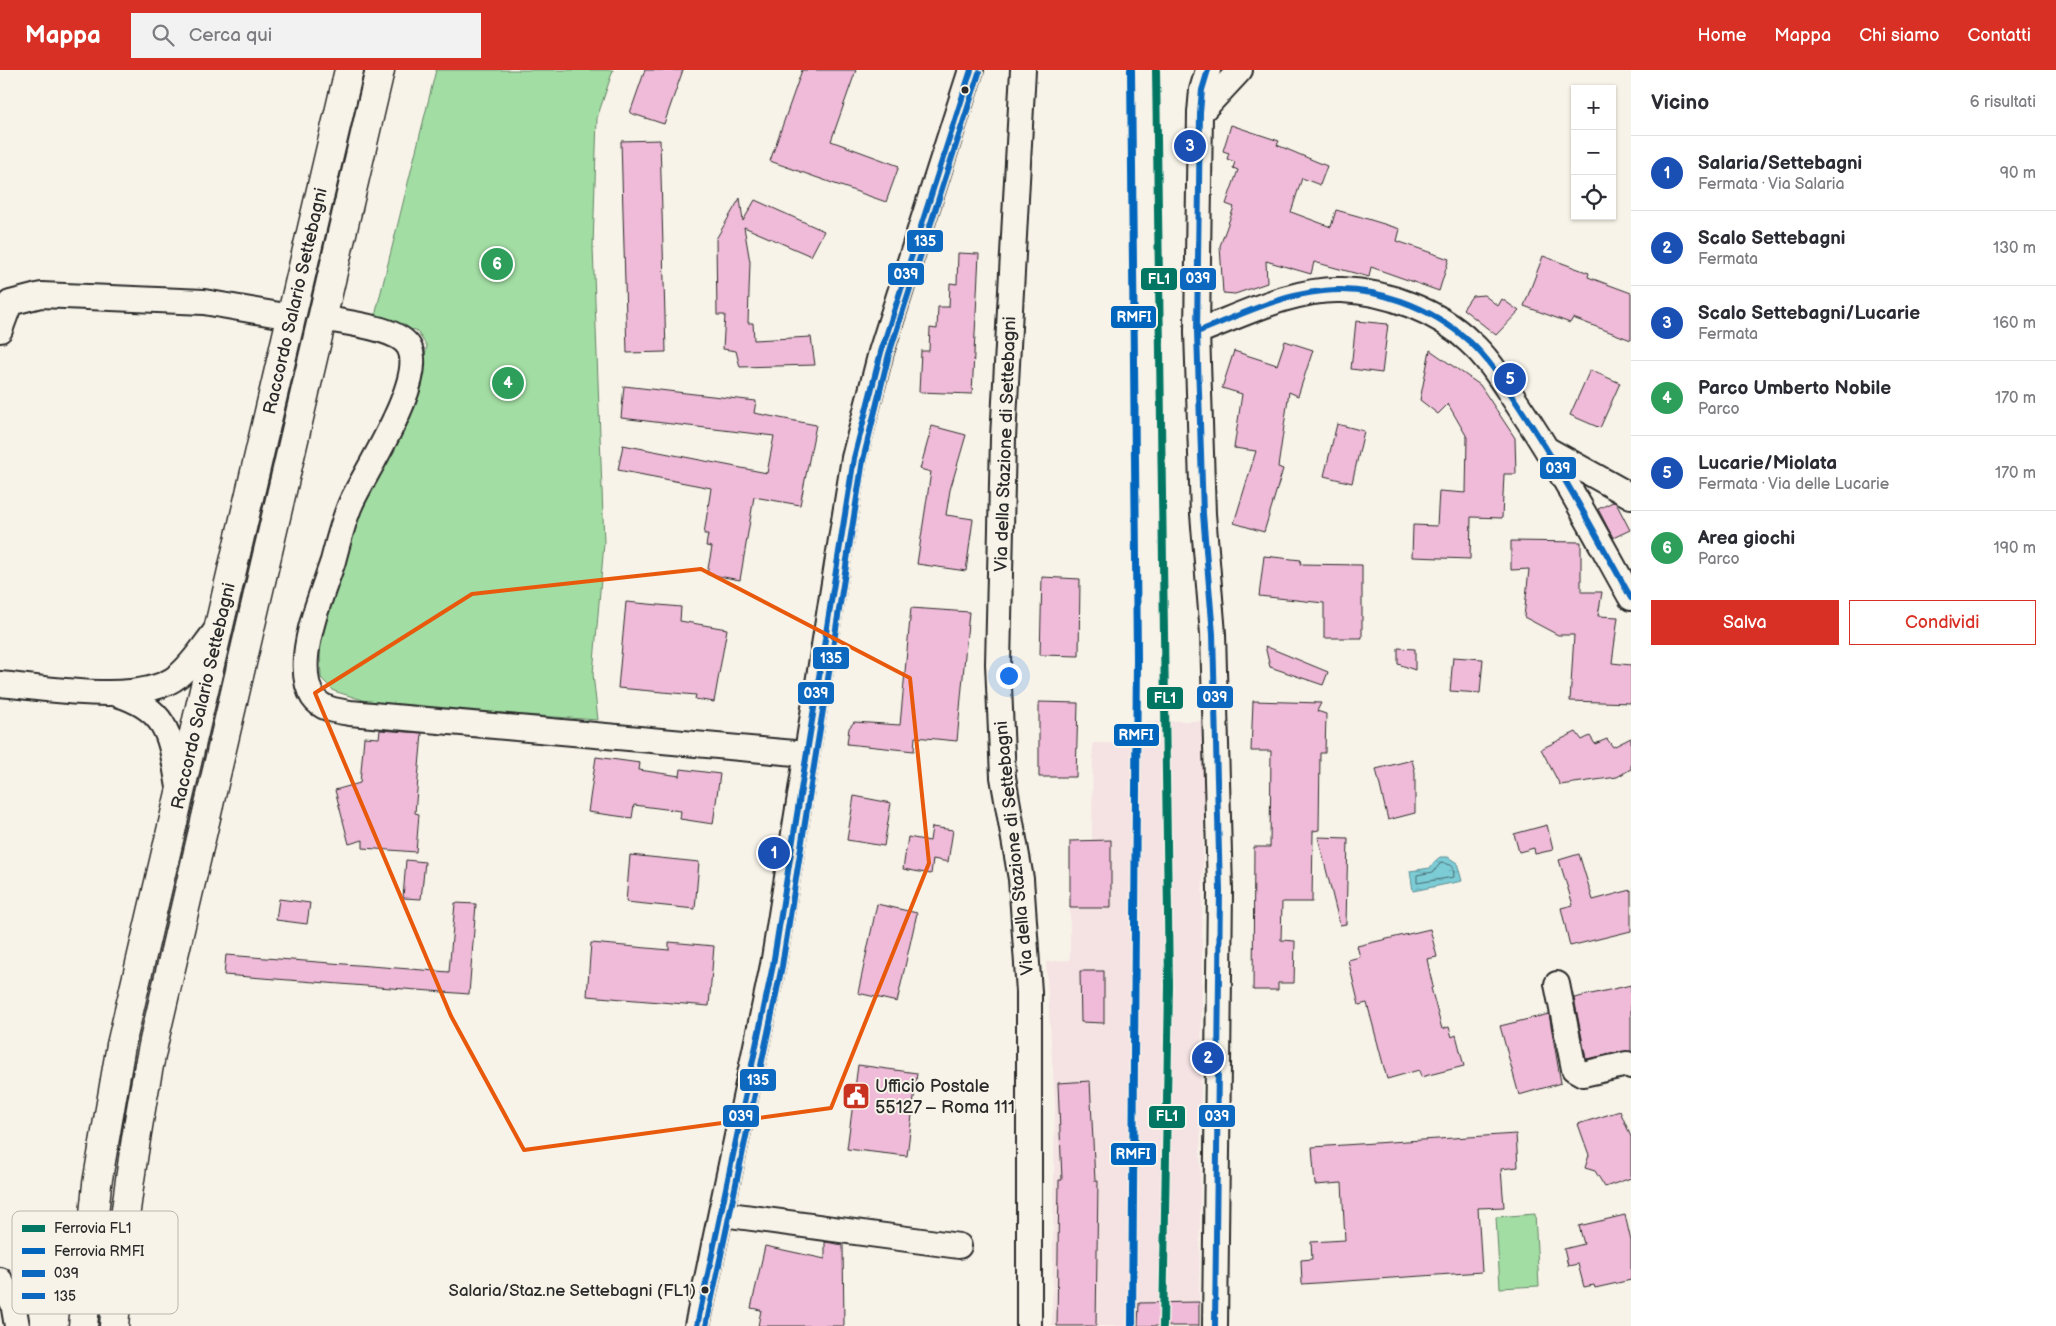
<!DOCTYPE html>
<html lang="it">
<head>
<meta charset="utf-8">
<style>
  body { margin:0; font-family:"Balsamiq Sans",sans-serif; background:#f2f2f3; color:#2b2b33 }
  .controls { position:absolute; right:15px; top:15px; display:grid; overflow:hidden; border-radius:0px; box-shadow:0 1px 4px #0004 }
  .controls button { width:45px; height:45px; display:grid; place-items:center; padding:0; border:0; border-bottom:1px solid #e1e1e2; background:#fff; color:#2b2b33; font:25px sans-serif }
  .you { position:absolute; left:1008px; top:605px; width:18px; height:18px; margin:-12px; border:4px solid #fff; border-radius:50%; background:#1a73e8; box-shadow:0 0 0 8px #1a73e833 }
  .badge { display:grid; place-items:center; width:32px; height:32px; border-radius:50%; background:#d93025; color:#fff; font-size:16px; font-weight:700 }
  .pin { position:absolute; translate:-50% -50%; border:2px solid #fff; box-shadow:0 1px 5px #0006 }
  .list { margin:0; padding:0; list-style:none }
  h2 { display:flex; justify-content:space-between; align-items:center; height:65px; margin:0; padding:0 20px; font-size:21px }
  h2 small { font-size:16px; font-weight:400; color:#7c7c81 }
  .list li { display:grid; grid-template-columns:32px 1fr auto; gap:15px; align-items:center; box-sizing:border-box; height:75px; padding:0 20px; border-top:1px solid #e1e1e2 }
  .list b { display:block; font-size:19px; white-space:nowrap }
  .list p { margin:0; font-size:16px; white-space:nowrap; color:#7c7c81 }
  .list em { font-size:16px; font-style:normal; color:#7c7c81 }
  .actions { display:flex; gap:10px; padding:15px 20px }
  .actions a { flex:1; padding:11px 0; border:1px solid #d93025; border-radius:0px; text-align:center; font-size:18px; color:#d93025 }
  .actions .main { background:#d93025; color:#fff }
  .icon { flex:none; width:28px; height:28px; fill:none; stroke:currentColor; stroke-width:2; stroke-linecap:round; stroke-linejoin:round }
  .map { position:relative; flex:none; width:1631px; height:1256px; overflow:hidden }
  header { display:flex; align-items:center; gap:30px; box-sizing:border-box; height:70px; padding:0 25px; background:#d93025; color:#fff }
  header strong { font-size:24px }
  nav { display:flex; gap:28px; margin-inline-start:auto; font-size:18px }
  .search { width:350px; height:45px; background:#f2f2f3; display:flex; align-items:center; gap:12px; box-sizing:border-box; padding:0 18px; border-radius:0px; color:#7c7c81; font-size:19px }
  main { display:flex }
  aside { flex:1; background:#fff }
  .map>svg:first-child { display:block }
  .built { fill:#f5e2e3 }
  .park { fill:#a2dda3; stroke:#668467 }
  .water { fill:url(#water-ripples); stroke:#5b8c92 }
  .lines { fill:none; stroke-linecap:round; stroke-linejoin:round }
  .shore { stroke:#4b6b6f; stroke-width:1 }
  .building { fill:#efbbd8; stroke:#2b2b2b }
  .minor-casing { stroke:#2b2b2b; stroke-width:28 }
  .major-casing { stroke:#2b2b2b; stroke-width:31 }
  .minor { stroke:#f7f3e8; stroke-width:24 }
  .major { stroke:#f7f3e8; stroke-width:28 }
  .bus-1-casing { stroke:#f7f3e8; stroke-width:10 }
  .bus-2-casing { stroke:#f7f3e8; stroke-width:10 }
  .bus-1 { stroke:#0c69bf; stroke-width:6 }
  .bus-2 { stroke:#0c69bf; stroke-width:6 }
  .rail-1-casing { stroke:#f7f3e8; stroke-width:11 }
  .rail-2-casing { stroke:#f7f3e8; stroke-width:11 }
  .rail-1 { stroke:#007663; stroke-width:8 }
  .rail-2 { stroke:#0065bd; stroke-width:8 }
  .marked { fill:none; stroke:#e8590c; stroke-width:4; stroke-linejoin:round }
  .bus-dot { fill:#2b2b2b; stroke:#f7f3e8; stroke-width:2 }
  .labels { text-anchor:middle; stroke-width:4; stroke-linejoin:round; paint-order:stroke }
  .bus-label { font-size:17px; fill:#2b2b2b; stroke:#f7f3e8; text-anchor:end }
  .street-label { font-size:18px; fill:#2b2b2b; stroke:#f7f3e8 }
  .poi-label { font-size:18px; fill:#2b2b2b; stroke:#f7f3e8; text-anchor:start }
  .key { fill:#f7f3e8; stroke:#bab7af; stroke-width:1 }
  .key-label { font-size:14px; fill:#2b2b2b }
  .line-badge { stroke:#f7f3e8; stroke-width:2 }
  .badge-label { font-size:14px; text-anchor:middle; font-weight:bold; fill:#fff }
</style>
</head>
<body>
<header>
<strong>Mappa</strong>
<div class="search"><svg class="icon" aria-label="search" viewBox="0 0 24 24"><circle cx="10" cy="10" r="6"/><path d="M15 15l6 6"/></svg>Cerca qui</div>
<nav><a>Home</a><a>Mappa</a><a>Chi siamo</a><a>Contatti</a></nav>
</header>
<main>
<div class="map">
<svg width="1631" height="1256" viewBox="0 0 1631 1256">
  <defs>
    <pattern id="water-ripples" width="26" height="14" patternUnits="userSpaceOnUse" patternTransform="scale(1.25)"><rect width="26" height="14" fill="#7bccd6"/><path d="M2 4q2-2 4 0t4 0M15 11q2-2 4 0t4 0" fill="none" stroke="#6aafb8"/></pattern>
  </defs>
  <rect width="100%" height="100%" fill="#f7f3e8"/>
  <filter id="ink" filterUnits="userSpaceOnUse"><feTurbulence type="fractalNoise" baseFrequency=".02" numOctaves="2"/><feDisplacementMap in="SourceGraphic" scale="10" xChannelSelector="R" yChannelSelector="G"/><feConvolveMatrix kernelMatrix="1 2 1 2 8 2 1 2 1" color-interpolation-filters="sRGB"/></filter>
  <g filter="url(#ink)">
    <path class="built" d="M1145,651H1204L1199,1256H1052L1055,1034L1046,892L1070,890V771L1092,770L1093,673L1144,674Z"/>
    <g class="park">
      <path d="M436,0H613L597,48L593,177L604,473L593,604L598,650L379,635L334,621L321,608L319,558L360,439L410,350L427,276L416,260L373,254Z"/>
      <path d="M1535,1144L1539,1216L1500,1218L1496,1147Z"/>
    </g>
    <path class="water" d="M1440,787H1448L1457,793L1462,811L1413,821L1410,801L1430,798L1434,792Z"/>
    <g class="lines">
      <path class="shore" d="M1442,792L1453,796L1454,807L1417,813V805L1433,802Z"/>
    </g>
    <g class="building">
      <path d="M645,0H683L664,54L630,43Z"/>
      <path d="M802,0H856L831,71L899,96L886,132L770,91Z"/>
      <path d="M1231,55L1279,71L1277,75L1327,96L1320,115L1302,108L1291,142L1331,157L1336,140L1358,146L1400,159L1397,171L1449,189L1439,221L1371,197L1369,207L1314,192L1311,204L1266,191L1267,213L1235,224L1223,223L1220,176L1234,137L1226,134L1238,100L1233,98L1235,92L1227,89L1229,83L1223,81Z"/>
      <path d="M660,70L666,282L627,283L621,71Z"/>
      <path d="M740,128L743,151L755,130L824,161L811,186L744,157L750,192L748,253H753L754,270L811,267L815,295L740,297L736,281L723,279L725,245H717L716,169Z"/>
      <path d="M958,183L979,184L972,324L919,322L921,281H929L930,258L937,259L938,237H949L950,213L957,214Z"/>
      <path d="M1543,186L1589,203L1588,207L1631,223V270L1573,248L1570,253L1524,236Z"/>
      <path d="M1484,225L1498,236L1502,229L1519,241L1496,265L1463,239L1472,226Z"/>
      <path d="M1356,251L1388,254L1382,303L1351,299Z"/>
      <path d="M1285,271L1313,280L1298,326L1289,322L1278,397L1283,399L1264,462L1234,453L1256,381L1234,378L1242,324L1222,318L1234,281L1277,295Z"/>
      <path d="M1430,280L1480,315L1515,368L1516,404H1504L1502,448L1471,447L1470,489L1412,487L1413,455L1437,456L1439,421L1466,423L1467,367L1448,334L1438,344L1420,330Z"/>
      <path d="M1590,300L1620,313L1600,358L1570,345Z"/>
      <path d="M624,316L756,331L754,343L816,355L800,435L754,427L740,510L707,504L712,477L706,476L708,464H704L711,418L618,400L623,375L767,403L774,366L621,348Z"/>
      <path d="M1337,354L1364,361L1352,413L1324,406Z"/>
      <path d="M932,356L966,365L950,420L946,445L973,449L966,501L917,494L931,402L920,399Z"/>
      <path d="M1613,432L1616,433L1630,460L1613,468L1598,439Z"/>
      <path d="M1511,471L1581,472V522H1602L1598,546L1618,547L1612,593L1631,595V633L1570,631L1574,565H1558L1524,547L1529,499L1511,500Z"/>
      <path d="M1264,486L1301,490L1300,494L1362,495V568H1324V533L1259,526Z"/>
      <path d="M1042,507L1080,509L1079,586L1040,585Z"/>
      <path d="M626,532L681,537L680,551L727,559L714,632L695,629L696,625L618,618Z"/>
      <path d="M911,538L969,542L957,671L915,667L914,681L847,674L849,658L854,652L900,655Z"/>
      <path d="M1265,576L1328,602L1323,615L1270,597Z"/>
      <path d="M1398,578L1415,579V600L1398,594Z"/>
      <path d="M1453,587L1483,589L1480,623L1450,621Z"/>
      <path d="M1253,631L1321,633L1317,641L1326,644L1325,683H1320L1319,760L1313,761L1312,832H1282L1281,870L1295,871L1294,913H1278V920H1253L1254,777H1270L1271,681H1251Z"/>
      <path d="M1039,632L1078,633L1076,707H1039Z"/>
      <path d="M380,660L422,663L415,743L419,744L416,782L363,778V770L349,774L335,720L360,713L364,667L379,668Z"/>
      <path d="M1576,662L1582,670L1590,666L1595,674L1607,669L1613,677L1631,668V699L1617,707L1560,715L1541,679Z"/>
      <path d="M596,687L640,693L639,700L680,706L681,699L720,704L713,754L680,749L681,741L634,735L632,748L588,742Z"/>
      <path d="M1412,690L1415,702V743L1388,750L1376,699Z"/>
      <path d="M854,726L891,733L884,776L847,770Z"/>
      <path d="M1547,755L1553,780L1535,784L1534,778L1519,782L1514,764Z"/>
      <path d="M932,757L953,760L948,792L933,789L931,804L903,799L908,767L930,771Z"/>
      <path d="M1318,767L1348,768L1346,854L1340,855Z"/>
      <path d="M1111,770V838H1070V771Z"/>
      <path d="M1579,784L1593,830L1631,820V861L1570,876L1561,838L1573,835L1559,790Z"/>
      <path d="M630,785L699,792L695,839L626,832Z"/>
      <path d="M406,790L425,792L421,829L403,828Z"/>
      <path d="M279,829L310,833L307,854L276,850Z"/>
      <path d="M455,833L476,834L469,924L224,905L226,885L449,902Z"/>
      <path d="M877,834L917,843L897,932L858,923Z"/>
      <path d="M1430,859L1437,887L1427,889L1433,917L1431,918L1442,959L1449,957L1452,967L1456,965L1464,996L1421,1007L1419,1000L1387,1009L1367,933L1359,935L1348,890L1360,887L1357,876Z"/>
      <path d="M669,872L714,876L709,936L587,926L591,873L669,880Z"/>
      <path d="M1080,901H1104V953L1081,952Z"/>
      <path d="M1631,915V981L1586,989L1574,928Z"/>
      <path d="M1549,944L1561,1013L1519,1025L1500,956Z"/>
      <path d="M858,995L917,1003L907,1086L847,1079Z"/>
      <path d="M1090,1011L1095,1111H1098L1096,1256H1057L1059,1110H1062L1058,1013Z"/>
      <path d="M1620,1041L1631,1067V1108L1605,1117L1595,1101L1585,1098L1589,1085L1578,1054Z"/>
      <path d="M1516,1064L1518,1097L1501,1099L1504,1137L1478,1138L1482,1202L1302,1214L1301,1190L1312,1189L1311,1172L1345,1170L1342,1113L1315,1115L1312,1077Z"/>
      <path d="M1625,1145L1631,1171V1210L1595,1218L1594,1215L1584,1217L1578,1194L1568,1196L1564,1179L1584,1174L1579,1156Z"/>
      <path d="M825,1172L843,1175L844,1256H758L761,1240L751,1238L765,1176L825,1189Z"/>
      <path d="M1199,1232V1256H1138L1139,1233Z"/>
    </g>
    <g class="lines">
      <defs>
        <g id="minor">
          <path d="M1023,0L1003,368L998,594L1003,707L1021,809L1029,922V1256"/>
          <path d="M1208,0L1202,20L1200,43L1197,262L1203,444L1213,564L1220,820L1215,1256"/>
          <path d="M1200,43L1240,0"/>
          <path d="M322,248C344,253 398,257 409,277C427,309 366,400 351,433C343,451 338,472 333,491C323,521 309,554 306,586C305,599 305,615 313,627C321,639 336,641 350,643L806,684"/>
          <path d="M0,260L10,233L41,225L204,232L291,247"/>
          <path d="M1197,262C1242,245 1294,218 1342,220C1387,222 1438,241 1470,272C1489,289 1502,311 1516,332C1559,395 1594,462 1631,528"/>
          <path d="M1550,381L1631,426"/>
          <path d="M0,614C46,618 141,636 178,606C194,593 205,574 218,558"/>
          <path d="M117,624C173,641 170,672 180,722"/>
          <path d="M1557,914L1574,999L1583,1004L1627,994L1631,996"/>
          <path d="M722,1144L959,1176"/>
          <path d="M0,1210L13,1233L17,1256"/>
          <path d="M697,1256L773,895L854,388L881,282L971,0"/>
        </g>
        <g id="major">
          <path d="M83,1256L97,1114L121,975L349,0"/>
          <path d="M114,1256C122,1160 134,1065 154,971L380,0"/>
        </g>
      </defs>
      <use href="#minor" class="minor-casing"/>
      <use href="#major" class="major-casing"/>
      <use href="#minor" class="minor"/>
      <use href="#major" class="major"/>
      <defs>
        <g id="bus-1">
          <path d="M1208,0L1202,20L1200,43L1197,262L1203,444L1213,564L1220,820L1215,1256"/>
          <path d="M1197,262C1238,246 1279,225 1323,221C1375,215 1431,237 1470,272C1491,291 1506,317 1522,341C1562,401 1596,465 1631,528"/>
          <path d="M697,1256L773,895L854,388L881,282L971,0"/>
        </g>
        <path id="bus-2" d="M706,1256L782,896L863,390L889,284L979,3"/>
      </defs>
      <use href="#bus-1" class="bus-1-casing"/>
      <use href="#bus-2" class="bus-2-casing"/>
      <use href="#bus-1" class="bus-1"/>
      <use href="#bus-2" class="bus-2"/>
      <defs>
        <path id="rail-1" d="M1156,0L1169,915L1163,1256"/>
        <path id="rail-2" d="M1131,0L1137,586L1132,1256"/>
      </defs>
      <use href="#rail-1" class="rail-1-casing"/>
      <use href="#rail-2" class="rail-2-casing"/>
      <use href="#rail-1" class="rail-1"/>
      <use href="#rail-2" class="rail-2"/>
    </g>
  </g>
  <path class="marked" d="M701,499L910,608L929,793L831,1038L524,1080L451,946L315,623L472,524Z"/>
  <defs>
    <symbol id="civic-square" viewBox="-11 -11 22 22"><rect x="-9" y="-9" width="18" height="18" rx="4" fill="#c8321e" stroke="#f7f3e8"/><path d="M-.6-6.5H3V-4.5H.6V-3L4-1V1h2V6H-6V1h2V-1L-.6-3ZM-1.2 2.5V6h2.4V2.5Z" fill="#fff"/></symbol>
  </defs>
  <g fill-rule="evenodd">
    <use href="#civic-square" x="840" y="1010" width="32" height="32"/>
  </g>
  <g class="bus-dot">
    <circle cx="965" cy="20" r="4.5"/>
    <circle cx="705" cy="1220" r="4.5"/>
  </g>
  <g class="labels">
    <g class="bus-label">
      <text x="696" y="1226">Salaria/Staz.ne Settebagni (FL1)</text>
    </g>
    <g class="street-label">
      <text transform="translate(295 231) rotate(-77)" y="6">Raccordo Salario Settebagni</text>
      <text transform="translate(1005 374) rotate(-88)" y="6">Via della Stazione di Settebagni</text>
      <text transform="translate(203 626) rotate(-77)" y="6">Raccordo Salario Settebagni</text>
      <text transform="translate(1014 778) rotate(-96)" y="6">Via della Stazione di Settebagni</text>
    </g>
    <g class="poi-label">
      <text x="875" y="1022">Ufficio Postale<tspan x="875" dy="21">55127 – Roma 111</tspan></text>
    </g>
  </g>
  <rect x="12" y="1141" width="166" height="103" rx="8" class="key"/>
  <rect x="22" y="1155" width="23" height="7" fill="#007663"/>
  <rect x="22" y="1178" width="23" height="6" fill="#0065bd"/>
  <rect x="22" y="1200" width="23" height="7" fill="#0c69bf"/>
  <rect x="22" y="1223" width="23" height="6" fill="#0c69bf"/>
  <g class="key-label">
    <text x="54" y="1163">Ferrovia FL1</text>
    <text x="54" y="1186">Ferrovia RMFI</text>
    <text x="54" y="1208">039</text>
    <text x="54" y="1231">135</text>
  </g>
  <g class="line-badge">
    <rect x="906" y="159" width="38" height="24" rx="5" fill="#0c69bf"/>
    <rect x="887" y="192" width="38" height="24" rx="5" fill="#0c69bf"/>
    <rect x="1179" y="197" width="38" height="24" rx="5" fill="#0c69bf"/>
    <rect x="1140" y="197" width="38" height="24" rx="5" fill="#007663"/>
    <rect x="1110" y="235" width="47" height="24" rx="5" fill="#0065bd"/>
    <rect x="1539" y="386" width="38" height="24" rx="5" fill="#0c69bf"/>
    <rect x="812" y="576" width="38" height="24" rx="5" fill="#0c69bf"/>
    <rect x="797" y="611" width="38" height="24" rx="5" fill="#0c69bf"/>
    <rect x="1196" y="615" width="38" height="24" rx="5" fill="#0c69bf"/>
    <rect x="1146" y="616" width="38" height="24" rx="5" fill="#007663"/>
    <rect x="1113" y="653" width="47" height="24" rx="5" fill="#0065bd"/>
    <rect x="739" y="998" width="38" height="24" rx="5" fill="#0c69bf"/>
    <rect x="722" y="1034" width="38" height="24" rx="5" fill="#0c69bf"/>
    <rect x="1198" y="1034" width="38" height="24" rx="5" fill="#0c69bf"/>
    <rect x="1148" y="1035" width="38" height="24" rx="5" fill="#007663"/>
    <rect x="1110" y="1072" width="47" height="24" rx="5" fill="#0065bd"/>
  </g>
  <g class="badge-label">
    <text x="925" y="176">135</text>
    <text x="906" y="209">039</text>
    <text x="1198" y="213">039</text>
    <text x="1159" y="214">FL1</text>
    <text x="1134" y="252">RMFI</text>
    <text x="1558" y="403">039</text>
    <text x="831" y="593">135</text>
    <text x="816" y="628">039</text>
    <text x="1215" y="632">039</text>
    <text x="1165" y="633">FL1</text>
    <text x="1136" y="670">RMFI</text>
    <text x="758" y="1015">135</text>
    <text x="741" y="1051">039</text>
    <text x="1217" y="1051">039</text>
    <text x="1167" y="1051">FL1</text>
    <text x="1133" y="1089">RMFI</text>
  </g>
</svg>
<div class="controls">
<button>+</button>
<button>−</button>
<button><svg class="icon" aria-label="locate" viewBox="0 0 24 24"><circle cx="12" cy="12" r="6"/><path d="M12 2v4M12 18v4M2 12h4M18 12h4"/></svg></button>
</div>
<div class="you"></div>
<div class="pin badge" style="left:774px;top:783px;background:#1a4fb4">1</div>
<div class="pin badge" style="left:1208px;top:988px;background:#1a4fb4">2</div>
<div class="pin badge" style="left:1190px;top:76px;background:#1a4fb4">3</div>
<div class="pin badge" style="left:508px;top:313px;background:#2e9e5b">4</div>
<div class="pin badge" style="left:1510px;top:309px;background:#1a4fb4">5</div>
<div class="pin badge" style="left:497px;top:194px;background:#2e9e5b">6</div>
</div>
<aside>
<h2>Vicino<small>6 risultati</small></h2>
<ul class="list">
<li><span class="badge" style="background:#1a4fb4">1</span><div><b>Salaria/Settebagni</b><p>Fermata · Via Salaria</p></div><em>90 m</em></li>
<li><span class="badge" style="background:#1a4fb4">2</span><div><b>Scalo Settebagni</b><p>Fermata</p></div><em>130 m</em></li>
<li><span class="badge" style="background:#1a4fb4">3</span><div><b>Scalo Settebagni/Lucarie</b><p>Fermata</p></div><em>160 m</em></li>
<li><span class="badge" style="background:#2e9e5b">4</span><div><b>Parco Umberto Nobile</b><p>Parco</p></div><em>170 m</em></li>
<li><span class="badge" style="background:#1a4fb4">5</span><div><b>Lucarie/Miolata</b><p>Fermata · Via delle Lucarie</p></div><em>170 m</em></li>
<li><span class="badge" style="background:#2e9e5b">6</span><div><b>Area giochi</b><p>Parco</p></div><em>190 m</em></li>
</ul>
<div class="actions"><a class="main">Salva</a><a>Condividi</a></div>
</aside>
</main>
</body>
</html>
